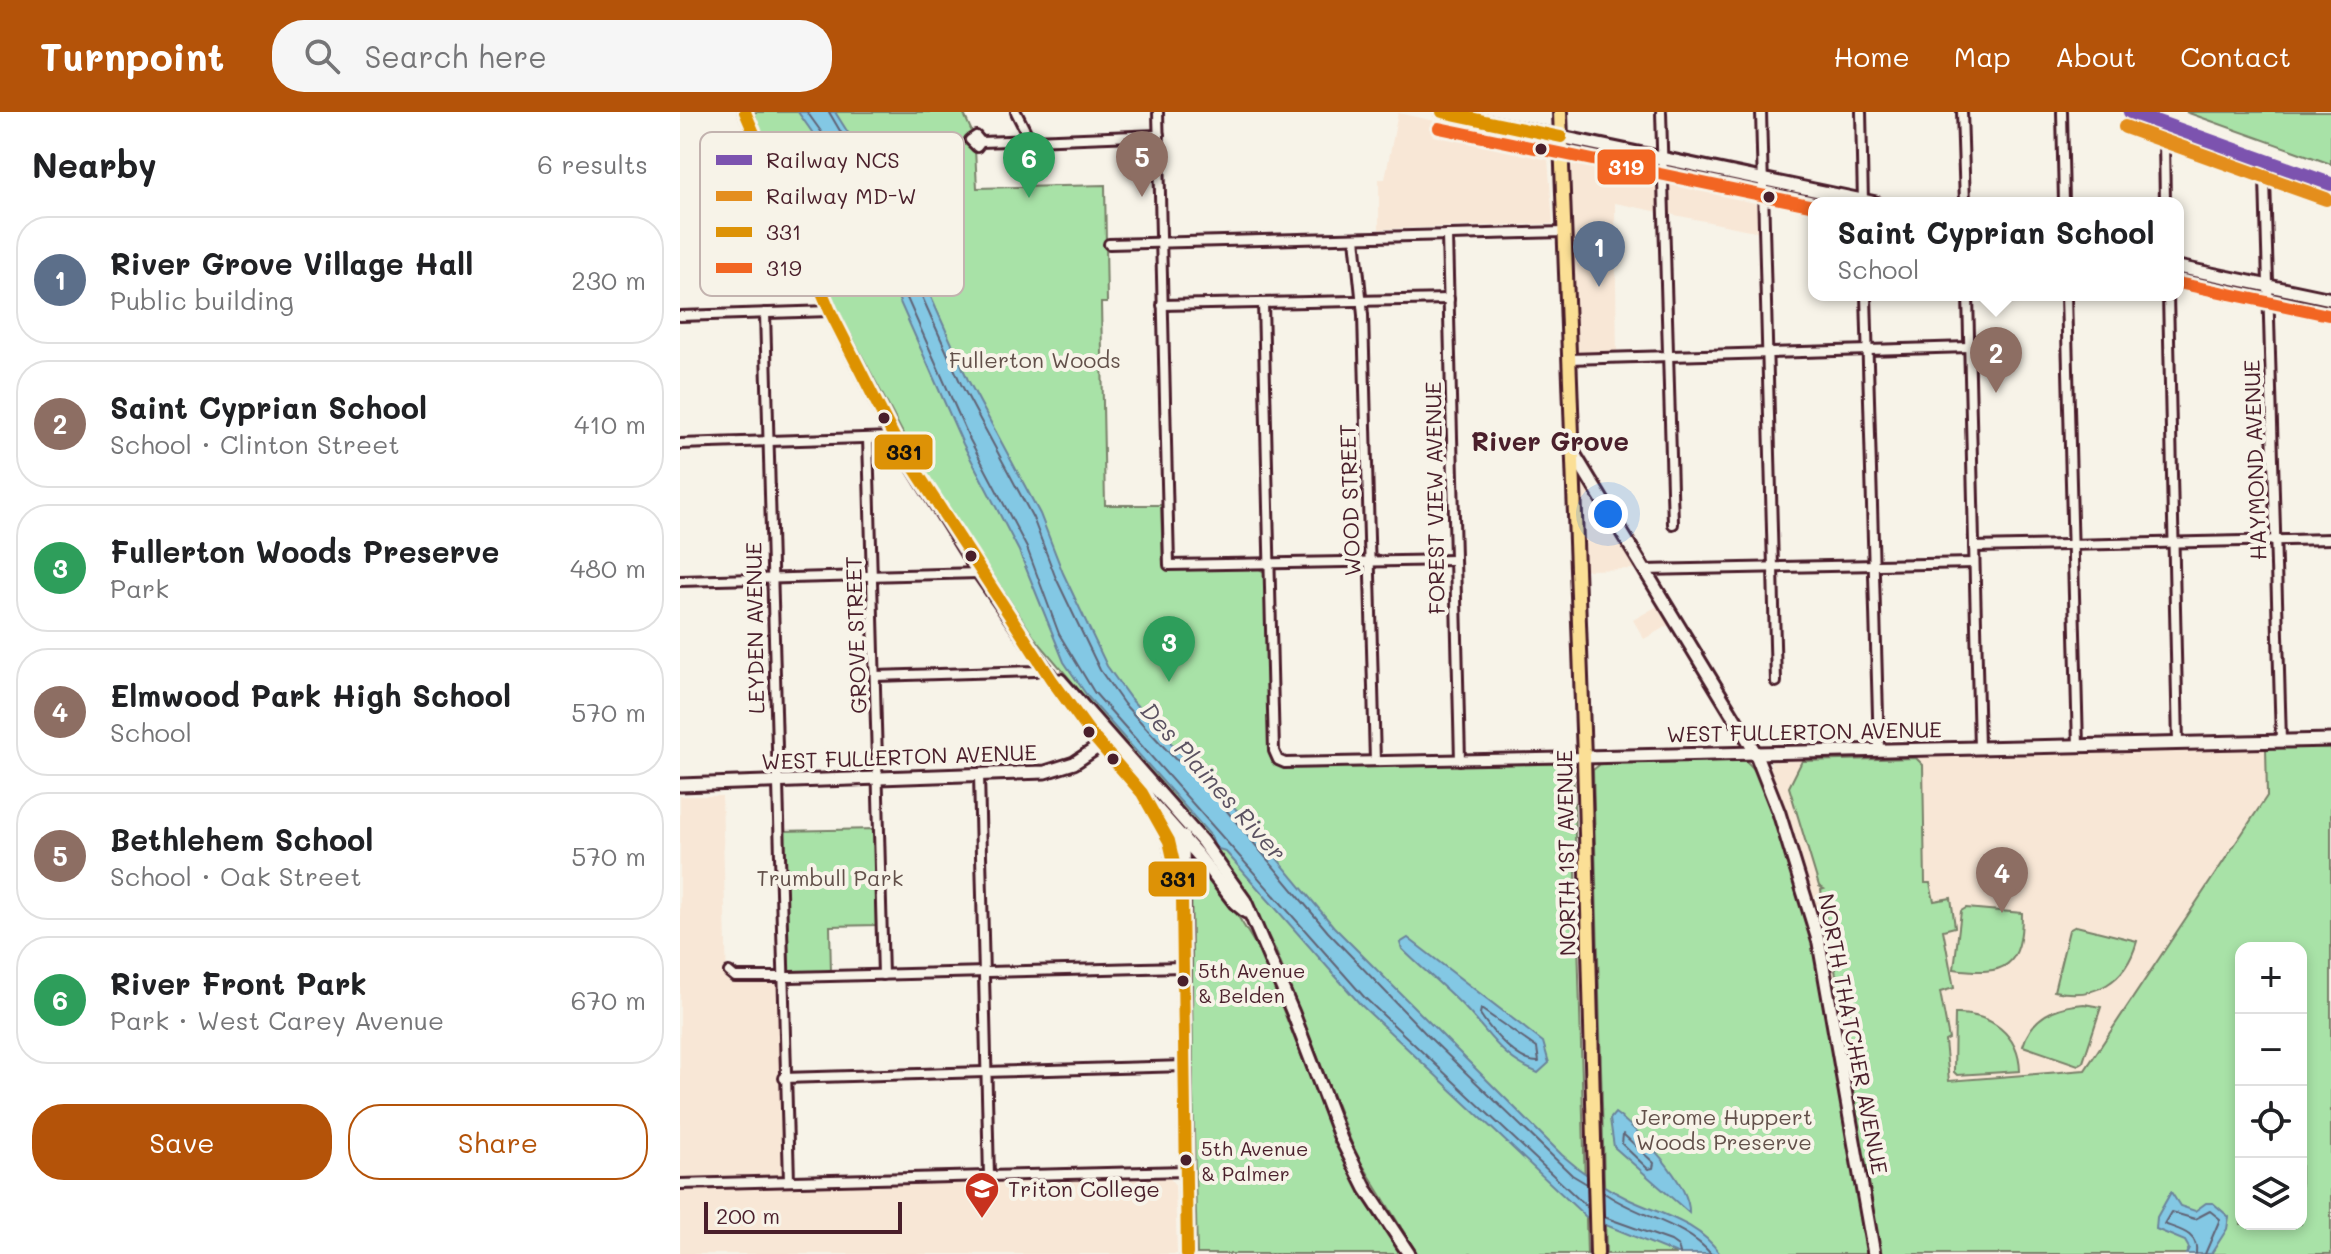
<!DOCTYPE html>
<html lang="en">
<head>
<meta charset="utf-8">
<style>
  body { margin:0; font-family:Mali,sans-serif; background:#f6f6f6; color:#202124 }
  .controls { position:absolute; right:24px; bottom:24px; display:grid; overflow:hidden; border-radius:16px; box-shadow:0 4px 12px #0003 }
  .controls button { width:72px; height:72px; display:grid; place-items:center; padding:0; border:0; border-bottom:2px solid #e0e0e0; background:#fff; color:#202124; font:40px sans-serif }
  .scale { position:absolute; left:24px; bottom:20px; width:198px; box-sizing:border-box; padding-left:8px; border:4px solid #4a1f2b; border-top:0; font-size:22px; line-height:28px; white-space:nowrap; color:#4a1f2b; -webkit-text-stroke:6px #f7f3e8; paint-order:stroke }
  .you { position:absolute; left:928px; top:402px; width:28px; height:28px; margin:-20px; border:6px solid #fff; border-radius:50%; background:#1a73e8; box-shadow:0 0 0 12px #1a73e833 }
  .badge { display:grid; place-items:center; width:52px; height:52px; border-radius:50%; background:#b45309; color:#fff; font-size:26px; font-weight:700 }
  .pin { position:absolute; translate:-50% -66px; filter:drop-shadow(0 2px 4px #0008) }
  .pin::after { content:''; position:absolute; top:42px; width:28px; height:24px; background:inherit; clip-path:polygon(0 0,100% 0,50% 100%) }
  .popup { position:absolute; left:1128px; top:85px; width:376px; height:104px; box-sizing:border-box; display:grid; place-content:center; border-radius:16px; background:#fff; filter:drop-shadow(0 2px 6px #0005); font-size:26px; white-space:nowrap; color:#757577 }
  .popup b { font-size:30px; color:#202124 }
  .popup::after { content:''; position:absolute; left:50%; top:100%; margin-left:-16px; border:16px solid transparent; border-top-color:#fff }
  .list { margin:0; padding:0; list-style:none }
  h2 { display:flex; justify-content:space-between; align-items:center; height:104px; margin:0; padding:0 32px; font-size:34px }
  h2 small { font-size:26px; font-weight:400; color:#757577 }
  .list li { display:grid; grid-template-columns:52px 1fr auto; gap:24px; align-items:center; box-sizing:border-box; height:128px; margin:0 16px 16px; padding:0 16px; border:2px solid #e0e0e0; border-radius:32px }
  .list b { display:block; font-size:30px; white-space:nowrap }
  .list p { margin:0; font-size:26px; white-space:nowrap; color:#757577 }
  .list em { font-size:26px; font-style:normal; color:#757577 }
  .actions { display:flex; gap:16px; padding:24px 32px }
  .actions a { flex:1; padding:18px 0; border:2px solid #b45309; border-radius:32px; text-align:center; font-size:28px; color:#b45309 }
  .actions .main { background:#b45309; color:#fff }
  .icon { flex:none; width:44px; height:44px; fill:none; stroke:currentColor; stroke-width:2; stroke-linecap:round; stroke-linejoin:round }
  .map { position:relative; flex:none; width:1651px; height:1142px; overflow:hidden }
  header { display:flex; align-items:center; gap:48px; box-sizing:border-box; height:112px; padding:0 40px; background:#b45309; color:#fff }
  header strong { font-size:38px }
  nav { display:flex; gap:44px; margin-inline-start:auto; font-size:28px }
  .search { width:560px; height:72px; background:#f6f6f6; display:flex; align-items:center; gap:20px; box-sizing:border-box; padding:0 28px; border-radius:32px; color:#757577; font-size:30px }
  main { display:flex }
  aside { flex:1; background:#fff }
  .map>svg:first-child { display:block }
  .built { fill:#f8e7d6 }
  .green { fill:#a8e2a7; stroke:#798069; stroke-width:2; fill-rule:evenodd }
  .water { fill:#83c8e4; stroke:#6c849a; stroke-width:2 }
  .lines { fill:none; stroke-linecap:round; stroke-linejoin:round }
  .shore { stroke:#616375; stroke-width:2 }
  .street-casing { stroke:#4a1f2b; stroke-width:14 }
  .secondary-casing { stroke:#4a1f2b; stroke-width:17 }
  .primary-casing { stroke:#4a1f2b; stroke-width:18 }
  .street { stroke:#f7f3e8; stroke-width:8 }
  .secondary { stroke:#f7f3e8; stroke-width:11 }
  .primary { stroke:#fbdf96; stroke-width:12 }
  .rail { stroke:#4a1f2b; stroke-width:2 }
  .bus-1-casing { stroke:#f7f3e8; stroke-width:18 }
  .bus-2-casing { stroke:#f7f3e8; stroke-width:18 }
  .bus-1 { stroke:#dd9206; stroke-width:12 }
  .bus-2 { stroke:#f26522; stroke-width:12 }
  .rail-1-casing { stroke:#f7f3e8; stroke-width:20 }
  .rail-2-casing { stroke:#f7f3e8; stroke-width:20 }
  .rail-1 { stroke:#7c53af; stroke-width:14 }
  .rail-2 { stroke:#e48e1f; stroke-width:14 }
  .bus-dot { fill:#4a1f2b; stroke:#f7f3e8; stroke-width:3 }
  .labels { text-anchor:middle; stroke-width:8; stroke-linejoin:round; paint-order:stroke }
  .bus-label { font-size:20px; fill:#4a1f2b; stroke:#f7f3e8; text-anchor:start }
  .park-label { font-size:22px; fill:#62504a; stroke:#f7f3e8 }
  .street-label { font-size:22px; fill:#4a1f2b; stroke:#f7f3e8 }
  .poi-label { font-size:22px; fill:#4a1f2b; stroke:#f7f3e8; text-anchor:start }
  .water-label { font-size:24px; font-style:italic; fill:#5b5262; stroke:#f7f3e8 }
  .quarter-label { font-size:26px; font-weight:bold; fill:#4a1f2b; stroke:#f7f3e8 }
  .key { fill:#f7f3e8; stroke:#c3b3af; stroke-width:2 }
  .key-label { font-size:22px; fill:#4a1f2b }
  .line-badge { stroke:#f7f3e8; stroke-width:3 }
  .badge-label { font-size:22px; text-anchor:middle; font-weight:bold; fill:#fff }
  .pale-badge-label { font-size:22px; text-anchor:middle; font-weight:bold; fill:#111 }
</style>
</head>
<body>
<header>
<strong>Turnpoint</strong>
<div class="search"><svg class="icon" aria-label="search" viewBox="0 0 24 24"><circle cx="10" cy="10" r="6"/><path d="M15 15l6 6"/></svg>Search here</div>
<nav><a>Home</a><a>Map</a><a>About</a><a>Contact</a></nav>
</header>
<main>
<aside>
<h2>Nearby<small>6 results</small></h2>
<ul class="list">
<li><span class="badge" style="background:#5c6f8a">1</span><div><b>River Grove Village Hall</b><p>Public building</p></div><em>230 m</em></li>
<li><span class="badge" style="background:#8d6e63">2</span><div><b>Saint Cyprian School</b><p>School · Clinton Street</p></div><em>410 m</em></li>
<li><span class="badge" style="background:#2e9e5b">3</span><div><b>Fullerton Woods Preserve</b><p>Park</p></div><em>480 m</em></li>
<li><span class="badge" style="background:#8d6e63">4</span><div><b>Elmwood Park High School</b><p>School</p></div><em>570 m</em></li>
<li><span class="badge" style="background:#8d6e63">5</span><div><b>Bethlehem School</b><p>School · Oak Street</p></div><em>570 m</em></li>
<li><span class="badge" style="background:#2e9e5b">6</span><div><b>River Front Park</b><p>Park · West Carey Avenue</p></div><em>670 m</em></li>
</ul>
<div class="actions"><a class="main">Save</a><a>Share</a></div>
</aside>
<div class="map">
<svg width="1651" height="1142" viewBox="0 0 1651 1142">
  <rect width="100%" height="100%" fill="#f7f3e8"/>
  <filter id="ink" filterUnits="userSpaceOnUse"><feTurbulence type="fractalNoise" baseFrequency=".0125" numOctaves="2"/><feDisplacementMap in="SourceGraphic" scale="16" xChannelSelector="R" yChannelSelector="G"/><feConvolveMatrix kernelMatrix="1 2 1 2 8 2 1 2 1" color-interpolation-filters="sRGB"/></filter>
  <g filter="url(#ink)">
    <g class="built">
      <path d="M718,1L867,33L873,112L699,117V67H705Z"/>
      <path d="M898,40L1087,76L1089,122L935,91L937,248L896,249L891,44Z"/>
      <path d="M901,363L958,457L905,458Z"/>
      <path d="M981,492L992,511L964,527L953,508Z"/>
      <path d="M1586,635L1587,684L1405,958L1169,978L1140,818L1089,659L1091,649Z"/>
      <path d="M0,684H42L47,869L100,867L107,1074L488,1064L495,1073L497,1142H0Z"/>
    </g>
    <g class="green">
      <path d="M74,0H283L293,22L287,30L295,37L297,76L425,73L427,191H421L425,393H481L483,450L487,458L579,457L585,460L590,644L595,652L608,656L885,651L893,654L907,1142H738L733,1135L676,1042L595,837L564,777L532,735L354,525L238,350L142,168L100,73Z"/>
      <path d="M1506,0H1651V52Z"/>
      <path d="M1651,634V1142H1199L1169,978L1176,977L1141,778L1144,777L1139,774L1109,675L1122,649L1236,646L1243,653L1245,771H1250L1254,789L1271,786L1275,815L1263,818L1274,876L1260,880L1269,927L1265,929L1269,969L1405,958L1587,684L1586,635ZM1561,836H1621V1112H1561Z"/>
      <path d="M1061,647C1118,664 1177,1072 1190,1142H926L913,658L924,649Z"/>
      <path d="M196,717L198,813L150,814L151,861H108L101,719Z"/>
      <path d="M507,737L545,783L580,840L661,1043L721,1142H517Z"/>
      <path d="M1286,796L1342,801C1342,855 1326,864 1274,857L1281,799Z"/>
      <path d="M1396,814L1457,829C1446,870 1415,888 1374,879L1389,818Z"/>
      <path d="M1404,892L1421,895L1403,950L1398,953L1343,934C1351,905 1376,894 1404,892Z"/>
      <path d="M1275,902C1310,901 1339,922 1340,959L1277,963L1274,960Z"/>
    </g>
    <g class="water">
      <path d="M118,0H155L201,73L288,268L360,402L383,461L427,554L450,586L501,642L515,648L654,815L882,1043C901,1060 927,1077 950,1088C983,1103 1019,1111 1040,1142H997L906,1105L680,892L545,739L535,736L531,724L408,585L384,550L339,439L283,332L184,109L156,54Z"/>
      <path d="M728,826L863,930L869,951L858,961C821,946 810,922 785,896C765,875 742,857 722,837L720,831Z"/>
      <path d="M935,1001C958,1017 1011,1072 1009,1101L934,1035L930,1007Z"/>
      <path d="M1491,1080L1500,1094L1515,1099L1526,1091H1533L1549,1105L1547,1117L1531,1142H1506L1509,1136L1505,1129L1476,1117L1477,1105Z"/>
    </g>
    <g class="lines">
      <g class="shore">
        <path d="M127,0L163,50L191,105L290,328L347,436L379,522L414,580L685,886L908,1096"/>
        <path d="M149,0L194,77L281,272L353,406L375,464L420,558L444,592L495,647L511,656L648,820L750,926L892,1063L907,1072"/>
        <path d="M801,897L857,936L859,950C838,951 811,919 800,902Z"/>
        <path d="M943,1022L974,1051L973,1056L968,1057L942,1032Z"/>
        <path d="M923,1080C957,1105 1004,1110 1031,1142"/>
        <path d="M924,1105L991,1129L998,1134L1000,1142"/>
        <path d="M1516,1142C1519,1121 1500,1118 1484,1112L1491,1100L1515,1107L1530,1099L1540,1107L1525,1142"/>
      </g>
      <defs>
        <g id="street">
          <path d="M336,0L350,28"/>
          <path d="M478,0L489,453L775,448"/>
          <path d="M981,0L993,412"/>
          <path d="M1081,0L1096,570"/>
          <path d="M1181,0L1183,90"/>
          <path d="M1282,0L1285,91"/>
          <path d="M1382,0L1384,91"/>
          <path d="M1484,29L1485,91"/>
          <path d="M301,30L296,24L290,28L297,35L301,30L479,23"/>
          <path d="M1585,66L1601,629"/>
          <path d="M767,123L780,648"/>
          <path d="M675,126L683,203L695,649"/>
          <path d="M429,132L884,120"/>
          <path d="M1186,183L1199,638"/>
          <path d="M1288,183L1299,636"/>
          <path d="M1386,183L1398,634"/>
          <path d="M1488,183L1498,631"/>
          <path d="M583,191L594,639L598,648L605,651L904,645"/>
          <path d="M482,193L769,187"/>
          <path d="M85,201L109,1069"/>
          <path d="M0,204L150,199"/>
          <path d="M889,247L1289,235"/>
          <path d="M188,326L203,863"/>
          <path d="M0,332L214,325"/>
          <path d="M1294,435L1651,427"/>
          <path d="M964,458L1294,451"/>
          <path d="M0,469L299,461"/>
          <path d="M195,564L355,559L367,556"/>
          <path d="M299,663L309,1064"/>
          <path d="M49,860L55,865H110L502,855"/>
          <path d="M104,966L505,954"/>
          <path d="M0,1072L506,1059"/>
        </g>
        <g id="secondary">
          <path d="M65,0L150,199L214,325L299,461L411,622L518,743L555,791L566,800"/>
          <path d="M762,0L1196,91"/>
          <path d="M1498,155L1651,187"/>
          <path d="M893,340L1075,640L1099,701L1139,831L1194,1142"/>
          <path d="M380,568L522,729L565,789L613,901L661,1027L686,1077L729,1142"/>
          <path d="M904,645L1651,628"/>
          <path d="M0,673L365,660L394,651L424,631"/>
          <path d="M474,700L489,729L498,770"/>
          <path d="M503,724L507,1142"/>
        </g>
        <path id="primary" d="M880,0L904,645L917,1142"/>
      </defs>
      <use href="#street" class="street-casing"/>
      <use href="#secondary" class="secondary-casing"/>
      <use href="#primary" class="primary-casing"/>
      <use href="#street" class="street"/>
      <use href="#secondary" class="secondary"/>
      <use href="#primary" class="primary"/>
      <path class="rail" d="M1466,0L1651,67"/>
      <defs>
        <g id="bus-1">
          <path d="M65,0L150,199L214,325L371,567L411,622L462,681L489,729L502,786L507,1142"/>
          <path d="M762,0L881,25"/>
        </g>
        <g id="bus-2">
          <path d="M759,16L1134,94"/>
          <path d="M1498,171L1648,203"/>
        </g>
      </defs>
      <use href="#bus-1" class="bus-1-casing"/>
      <use href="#bus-2" class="bus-2-casing"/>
      <use href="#bus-1" class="bus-1"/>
      <use href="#bus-2" class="bus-2"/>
      <defs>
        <path id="rail-1" d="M1450,0L1651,72"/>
        <path id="rail-2" d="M1445,15L1646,87"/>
      </defs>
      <use href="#rail-1" class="rail-1-casing"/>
      <use href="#rail-2" class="rail-2-casing"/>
      <use href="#rail-1" class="rail-1"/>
      <use href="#rail-2" class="rail-2"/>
    </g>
  </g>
  <defs>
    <symbol id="university-pin" viewBox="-11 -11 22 30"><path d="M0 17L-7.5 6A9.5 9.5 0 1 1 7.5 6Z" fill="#c8321e" stroke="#f7f3e8"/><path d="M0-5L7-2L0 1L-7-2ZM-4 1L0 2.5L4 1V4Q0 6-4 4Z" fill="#fff"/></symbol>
  </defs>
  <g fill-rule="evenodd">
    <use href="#university-pin" x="282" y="1057" width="40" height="54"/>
  </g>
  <g class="bus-dot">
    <circle cx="861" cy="37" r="7"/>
    <circle cx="1089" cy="85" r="7"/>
    <circle cx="204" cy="306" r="7"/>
    <circle cx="291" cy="444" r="7"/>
    <circle cx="409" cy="620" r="7"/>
    <circle cx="433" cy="647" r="7"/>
    <circle cx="503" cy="869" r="7"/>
    <circle cx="506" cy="1048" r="7"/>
  </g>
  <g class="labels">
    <g class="bus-label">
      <text x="518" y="866">5th Avenue<tspan x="518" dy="25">&amp; Belden</tspan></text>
      <text x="521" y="1044">5th Avenue<tspan x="521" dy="25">&amp; Palmer</tspan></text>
    </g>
    <g class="park-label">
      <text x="355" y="256">Fullerton Woods</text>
      <text x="150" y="774">Trumbull Park</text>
      <text x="1044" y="1013">Jerome Huppert<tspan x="1044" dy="25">Woods Preserve</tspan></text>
    </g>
    <g class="street-label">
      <text transform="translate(1575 348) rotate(-92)" y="8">HAYMOND AVENUE</text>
      <text transform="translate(755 386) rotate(-91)" y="8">FOREST VIEW AVENUE</text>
      <text transform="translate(670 388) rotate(-92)" y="8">WOOD STREET</text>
      <text transform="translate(75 516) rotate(-91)" y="8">LEYDEN AVENUE</text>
      <text transform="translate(176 523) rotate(-92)" y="8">GROVE STREET</text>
      <text transform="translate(1124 620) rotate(-1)" y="8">WEST FULLERTON AVENUE</text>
      <text transform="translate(219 645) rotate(-2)" y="8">WEST FULLERTON AVENUE</text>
      <text transform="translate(886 741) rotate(-91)" y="8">NORTH 1ST AVENUE</text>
      <text transform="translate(1173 922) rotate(79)" y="8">NORTH THATCHER AVENUE</text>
    </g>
    <g class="poi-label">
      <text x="328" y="1085">Triton College</text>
    </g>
    <g class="water-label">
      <text transform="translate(533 670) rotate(48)" y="8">Des Plaines River</text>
    </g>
    <g class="quarter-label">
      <text x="870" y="339">River Grove</text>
    </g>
  </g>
  <rect x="20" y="20" width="264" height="164" rx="12" class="key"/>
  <rect x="36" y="43" width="36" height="10" fill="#7c53af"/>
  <rect x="36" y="79" width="36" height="10" fill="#e48e1f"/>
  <rect x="36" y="115" width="36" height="10" fill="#dd9206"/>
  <rect x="36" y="151" width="36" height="10" fill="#f26522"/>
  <g class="key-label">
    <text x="86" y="56">Railway NCS</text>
    <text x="86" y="92">Railway MD-W</text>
    <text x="86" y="128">331</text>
    <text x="86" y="164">319</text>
  </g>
  <g class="line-badge">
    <rect x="916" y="36" width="61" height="38" rx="8" fill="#f26522"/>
    <rect x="193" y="321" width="61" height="38" rx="8" fill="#dd9206"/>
    <rect x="467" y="748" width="61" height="38" rx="8" fill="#dd9206"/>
  </g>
  <g class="badge-label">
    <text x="946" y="63">319</text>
  </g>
  <g class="pale-badge-label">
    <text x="224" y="348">331</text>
    <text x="498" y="775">331</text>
  </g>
</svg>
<div class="controls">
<button>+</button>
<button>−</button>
<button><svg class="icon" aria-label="locate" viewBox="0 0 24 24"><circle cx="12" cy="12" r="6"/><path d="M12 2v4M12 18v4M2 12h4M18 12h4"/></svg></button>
<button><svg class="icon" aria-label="layers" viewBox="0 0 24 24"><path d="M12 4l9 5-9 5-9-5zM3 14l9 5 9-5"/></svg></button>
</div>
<div class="scale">200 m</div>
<div class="you"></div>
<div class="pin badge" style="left:919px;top:175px;background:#5c6f8a">1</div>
<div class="pin badge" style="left:1316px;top:281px;background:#8d6e63">2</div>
<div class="popup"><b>Saint Cyprian School</b>School</div>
<div class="pin badge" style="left:489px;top:570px;background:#2e9e5b">3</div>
<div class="pin badge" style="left:1322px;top:801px;background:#8d6e63">4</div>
<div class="pin badge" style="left:462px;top:85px;background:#8d6e63">5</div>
<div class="pin badge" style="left:349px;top:86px;background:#2e9e5b">6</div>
</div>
</main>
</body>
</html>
